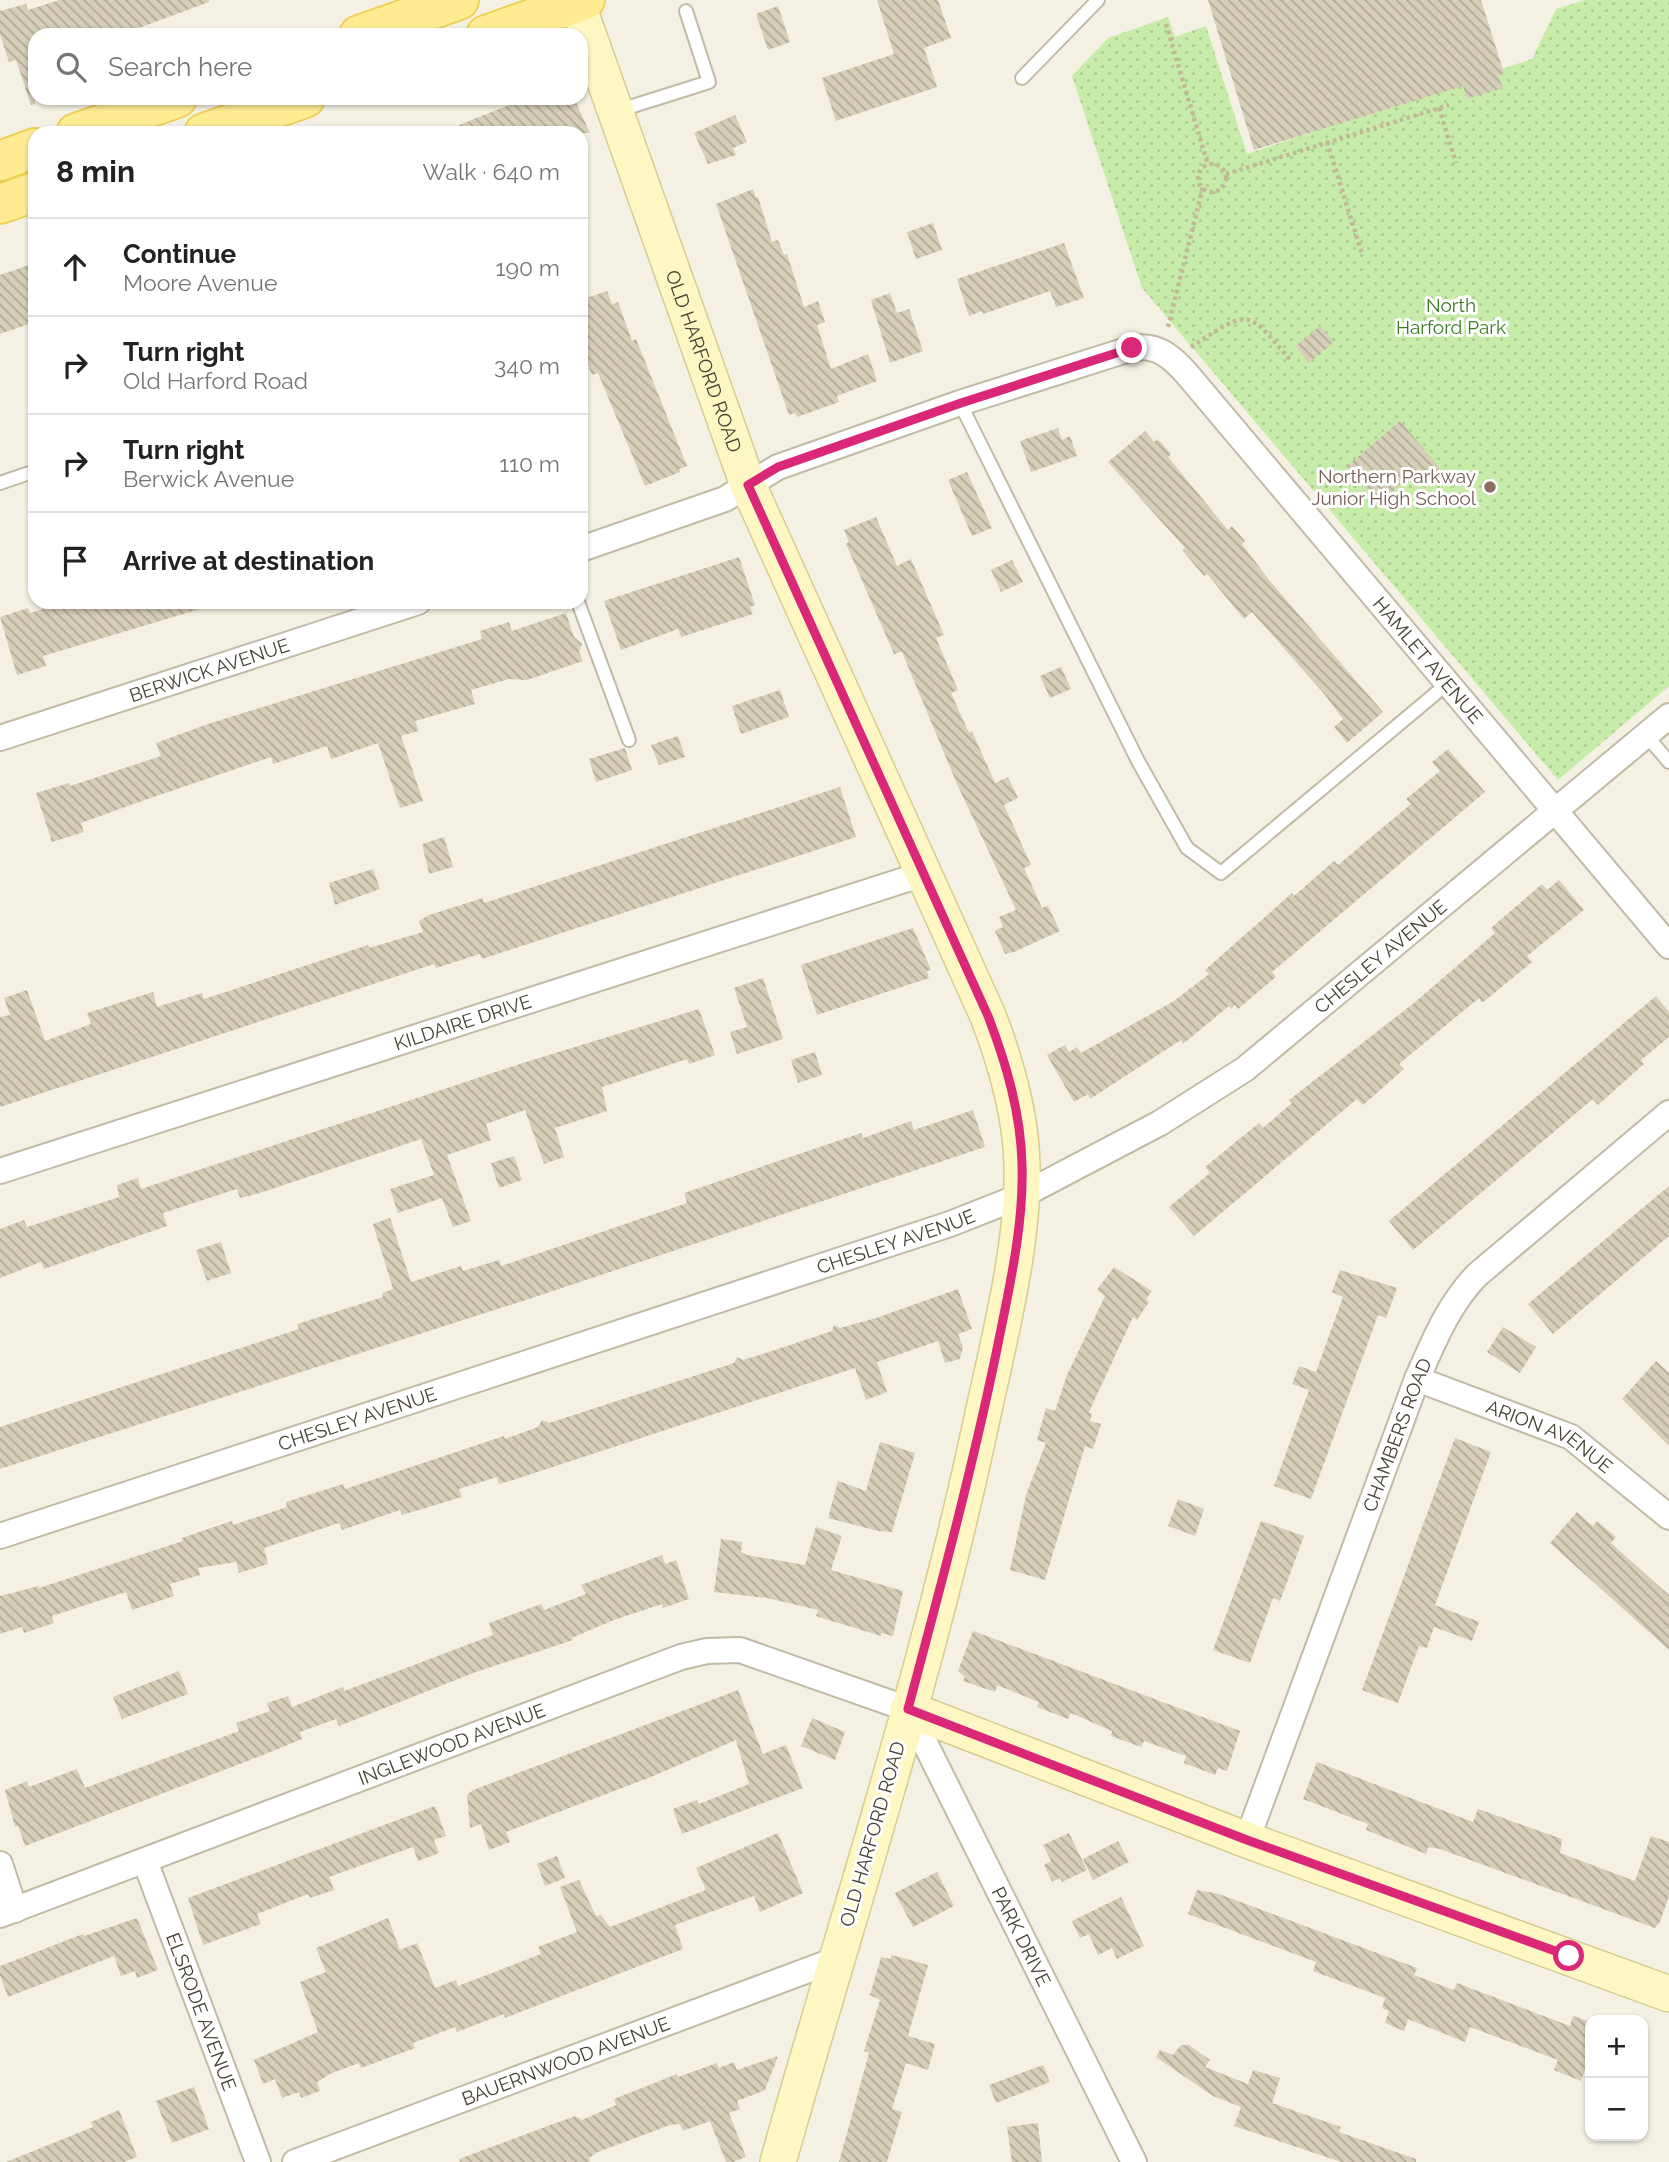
<!DOCTYPE html>
<html lang="en">
<head>
<meta charset="utf-8">
<style>
  body { margin:0; font-family:Raleway,sans-serif; background:#f6f6f6; color:#222 }
  .controls { position:absolute; right:21px; bottom:21px; display:grid; overflow:hidden; border-radius:14px; box-shadow:0 2px 5px #0004 }
  .controls button { width:63px; height:63px; display:grid; place-items:center; padding:0; border:0; border-bottom:2px solid #e0e0e0; background:#fff; color:#222; font:35px sans-serif }
  .stop { position:absolute; width:21px; height:21px; margin:-16px; border:5px solid #db2777; border-radius:50%; background:#fff }
  .stop.end { background:#db2777; border-color:#fff; box-shadow:0 2px 7px #0008 }
  .list { margin:0; padding:0; list-style:none }
  h2 { display:flex; justify-content:space-between; align-items:center; height:91px; margin:0; padding:0 28px; font-size:30px }
  h2 small { font-size:23px; font-weight:400; color:#767676 }
  .list li { display:grid; grid-template-columns:46px 1fr auto; gap:21px; align-items:center; box-sizing:border-box; height:98px; padding:0 28px; border-top:2px solid #e0e0e0 }
  .list b { display:block; font-size:26px; white-space:nowrap }
  .list p { margin:0; font-size:23px; white-space:nowrap; color:#767676 }
  .list em { font-size:23px; font-style:normal; color:#767676 }
  .icon { flex:none; width:38px; height:38px; fill:none; stroke:currentColor; stroke-width:2; stroke-linecap:round; stroke-linejoin:round }
  .map { position:relative; flex:none; width:1669px; height:2162px; overflow:hidden }
  .search { position:absolute; background:#fff; box-shadow:0 2px 5px #0004; left:28px; top:28px; width:560px; height:77px; display:flex; align-items:center; gap:18px; box-sizing:border-box; padding:0 24px; border-radius:21px; color:#767676; font-size:26px }
  .panel { position:absolute; background:#fff; box-shadow:0 2px 5px #0004; left:28px; top:126px; width:560px; height:483px; border-radius:21px }
  .map>svg:first-child { display:block }
  .park { fill:url(#park-dots) }
  .building { fill:url(#building-back-hatch) }
  .lines { fill:none; stroke-linecap:round; stroke-linejoin:round }
  .lane-casing { stroke:#c0baa6; stroke-width:16 }
  .street-casing { stroke:#c0baa6; stroke-width:28 }
  .secondary-casing { stroke:#d7cc8f; stroke-width:38 }
  .primary-casing { stroke:#eed058; stroke-width:42 }
  .path { stroke:#c3b896; stroke-width:4.5; stroke-dasharray:3.5 3.5; stroke-linecap:butt }
  .lane { stroke:#fff; stroke-width:12 }
  .street { stroke:#fff; stroke-width:24 }
  .secondary { stroke:#fff7c3; stroke-width:35 }
  .primary { stroke:#ffeb92; stroke-width:38 }
  .route { stroke:#db2777; stroke-width:9 }
  .education-dot { fill:#8d6e63; stroke:#fff; stroke-width:2.5 }
  .labels { text-anchor:middle; stroke-width:6; stroke-linejoin:round; paint-order:stroke }
  .park-label { font-size:19px; fill:#3b7d22; stroke:#fff }
  .street-label { font-size:19px; fill:#464133; stroke:#fff }
  .education-label { font-size:19px; fill:#785e54; stroke:#fff; text-anchor:end }
</style>
</head>
<body>
<div class="map">
<svg width="1669" height="2162" viewBox="0 0 1669 2162">
  <defs>
    <pattern id="park-dots" width="8" height="8" patternUnits="userSpaceOnUse" patternTransform="scale(1.75)"><rect width="8" height="8" fill="#c7eca9"/><path d="M2 2h.1M6 6h.1" fill="none" stroke="#accc92" stroke-width="1.8" stroke-linecap="round"/></pattern>
    <pattern id="building-back-hatch" width="6" height="6" patternUnits="userSpaceOnUse" patternTransform="scale(1.75)"><rect width="6" height="6" fill="#d6ceb8"/><path d="M-1 5l2 2M0 0l6 6M5-1l2 2" fill="none" stroke="#afa996"/></pattern>
  </defs>
  <rect width="100%" height="100%" fill="#f4f1e4"/>
  <path class="park" d="M1585,0H1669V686L1558,780L1142,288L1072,76L1108,38L1168,17L1175,37L1206,26L1247,154L1532,59L1556,9Z"/>
  <g class="building">
    <path d="M60,0H209V2L120,35H35V104L31,105L16,60L9,62L0,34V11L26,4L28,10Z"/>
    <path d="M877,0H938L951,38L924,48L937,87L836,121L822,78L894,54Z"/>
    <path d="M1208,0H1481L1504,73L1498,75L1503,88L1467,99L1463,86L1254,150Z"/>
    <path d="M778,6L790,42L768,50L756,14Z"/>
    <path d="M527,98H574L590,133H439Z"/>
    <path d="M735,115L747,142L733,148L736,155L708,164L694,133Z"/>
    <path d="M753,189L756,198L758,197L772,242L778,240L784,255L787,254L804,307L818,301L825,322L817,325L831,369L868,354L877,381L837,396L839,402L797,417L795,413L789,415L716,204Z"/>
    <path d="M933,223L942,250L916,259L907,232Z"/>
    <path d="M1064,243L1084,298L1056,307L1050,291L983,314L982,311L969,316L957,279Z"/>
    <path d="M35,263V322L0,334V275Z"/>
    <path d="M607,291L612,304L618,302L632,341L636,339L687,466L679,469L680,472L645,486L598,373L592,375L581,346V300Z"/>
    <path d="M890,293L897,313L909,309L923,351L890,363L871,300Z"/>
    <path d="M1320,326L1334,342L1309,363L1295,346Z"/>
    <path d="M1400,421L1444,473L1425,488L1413,474L1379,503L1347,466Z"/>
    <path d="M1058,428L1062,440L1070,436L1077,456L1031,472L1020,441Z"/>
    <path d="M1145,431L1154,442L1158,439L1171,454L1168,457L1228,530L1232,526L1245,541L1242,544L1269,580L1383,712L1347,743L1334,727L1343,719L1325,695L1252,612L1244,619L1207,574L1204,576L1182,550L1185,548L1108,462Z"/>
    <path d="M967,472L992,528L972,536L948,480Z"/>
    <path d="M876,517L897,566L911,559L944,635L936,638L958,690L951,693L969,733L972,731L995,783L1008,777L1018,798L1004,805L1031,865L1024,868L1042,908L1048,906L1060,931L1014,952L1005,954L995,931L1003,927L999,917L1016,910L957,784L902,652L894,654L846,544L849,542L844,530Z"/>
    <path d="M739,557L755,605L750,607L753,614L681,637L678,629L621,650L604,601Z"/>
    <path d="M1012,560L1023,582L1001,592L991,570Z"/>
    <path d="M67,602H210V606L43,656L46,666L17,675L0,617L28,608L30,613Z"/>
    <path d="M566,613L574,637L582,644L579,652L583,661L527,680L509,679L471,690L475,704L415,721L419,731L401,736L423,801L400,808L378,743L331,759L327,746L273,764L271,757L139,802L81,823L84,832L52,842L36,793L69,783L70,786L161,756L156,743L208,724L482,639L480,631L509,622L512,631Z"/>
    <path d="M1061,667L1071,689L1050,698L1040,676Z"/>
    <path d="M780,690L789,717L741,734L732,706Z"/>
    <path d="M678,736L685,757L659,765L651,745Z"/>
    <path d="M625,748L632,770L596,782L589,759Z"/>
    <path d="M1448,749L1485,792L1272,972L1276,977L1238,1009L1235,1005L1231,1009L1229,1006L1183,1044L1181,1040L1090,1099L1088,1094L1074,1102L1047,1055L1065,1045L1069,1052L1077,1047L1081,1053L1174,1001L1209,974L1205,970L1292,893L1294,896L1334,861L1338,865L1411,804L1406,799L1440,771L1432,762Z"/>
    <path d="M840,787L856,837L482,959L480,954L436,968L434,964L0,1107V1017L10,1015L4,998L27,990L45,1041L91,1024L87,1013L153,992L157,1007L202,993L204,999L368,945L369,948L423,932L419,921L429,915L483,898L484,903Z"/>
    <path d="M444,837L453,867L429,874L422,844Z"/>
    <path d="M373,869L380,889L335,905L329,883Z"/>
    <path d="M1559,880L1584,910L1527,956L1532,962L1482,1003L1479,998L1399,1064L1404,1069L1363,1105L1357,1099L1194,1236L1169,1207L1210,1173L1205,1167L1259,1123L1263,1128L1292,1103L1289,1100L1414,1003L1495,933L1491,928L1542,884L1547,890Z"/>
    <path d="M913,928L931,970L927,971L929,978L817,1015L801,965Z"/>
    <path d="M763,978L783,1039L737,1054L730,1032L747,1027L734,988Z"/>
    <path d="M1656,996L1669,1012V1037L1641,1060L1644,1064L1598,1105L1593,1099L1413,1250L1389,1221Z"/>
    <path d="M699,1009L715,1055L689,1064L687,1059L602,1087L607,1111L555,1128L564,1157L544,1164L525,1110L486,1124L491,1140L447,1155L471,1221L453,1227L442,1198L398,1213L390,1189L434,1175L421,1139L257,1194L240,1198L237,1189L163,1213L167,1226L44,1269L41,1262L0,1278V1229L24,1220L27,1227L119,1197L117,1185L138,1178L141,1189L526,1062Z"/>
    <path d="M815,1052L822,1075L798,1083L791,1060Z"/>
    <path d="M973,1110L985,1147L529,1299L0,1469V1427L299,1329L297,1324L383,1297L382,1293L393,1289L373,1224L390,1218L411,1282L461,1266L463,1271L499,1260L501,1266L687,1203L684,1193L861,1133L863,1138L911,1121L914,1130Z"/>
    <path d="M514,1156L522,1180L499,1188L491,1163Z"/>
    <path d="M1669,1186V1236L1553,1334L1528,1304Z"/>
    <path d="M221,1242L231,1273L207,1281L196,1250Z"/>
    <path d="M1114,1267L1152,1291L1146,1299L1149,1302L1137,1320L1133,1317L1089,1412L1092,1414L1090,1421L1101,1424L1093,1449L1085,1446L1045,1580L1010,1570L1026,1495L1046,1443L1037,1440L1046,1408L1055,1411L1067,1375L1105,1296L1097,1290Z"/>
    <path d="M1340,1270L1397,1288L1386,1318L1378,1315L1311,1499L1274,1486L1309,1390L1292,1384L1299,1366L1316,1372L1343,1297L1332,1292Z"/>
    <path d="M958,1289L972,1329L958,1334L963,1347L960,1359L945,1363L938,1341L877,1362L887,1392L866,1400L855,1368L510,1481L499,1484L497,1477L459,1489L462,1497L402,1515L400,1510L342,1530L339,1523L264,1548L268,1564L239,1573L236,1562L198,1568L200,1575L170,1584L174,1596L132,1610L126,1592L52,1616L54,1623L24,1633L22,1627L0,1634V1596L39,1586V1588L183,1541L182,1538L214,1527L232,1521L233,1525L287,1507L286,1502L343,1484L345,1489L504,1436L505,1439L538,1427L542,1420L549,1423L734,1363L737,1357L743,1360L778,1349L832,1331L834,1325L840,1328L876,1318Z"/>
    <path d="M1503,1327L1536,1347L1520,1373L1487,1352Z"/>
    <path d="M1656,1361L1669,1373V1446L1622,1399Z"/>
    <path d="M1455,1438L1491,1452L1435,1605L1479,1622L1472,1641L1434,1627L1427,1648L1419,1646L1398,1703L1362,1690Z"/>
    <path d="M880,1442L915,1453L892,1532L878,1531L828,1518L838,1481L866,1491Z"/>
    <path d="M1178,1499L1204,1509L1195,1536L1168,1526Z"/>
    <path d="M1577,1512L1593,1526L1597,1521L1616,1537L1611,1543L1669,1595V1650L1550,1543Z"/>
    <path d="M1261,1521L1304,1536L1280,1601L1273,1598L1250,1663L1213,1650Z"/>
    <path d="M816,1527L842,1536L831,1570L903,1591L893,1636L881,1633V1636L816,1616L818,1610L767,1598L714,1592L721,1539L742,1542L741,1552L747,1555L805,1565Z"/>
    <path d="M662,1555L665,1564L676,1560L689,1599L663,1608L662,1604L611,1621L572,1638L573,1640L476,1672L339,1726L336,1719L300,1732L302,1739L263,1755L25,1846L18,1826L15,1827L5,1790L27,1781L29,1787L77,1769L85,1788L239,1731L236,1723L270,1711L267,1703L288,1696L292,1707L343,1687L344,1691L390,1674L493,1635L489,1623L541,1604L544,1610L586,1594L581,1585Z"/>
    <path d="M973,1631L1240,1731L1227,1771L1218,1768L1215,1775L1184,1763L1186,1756L1144,1741L1141,1747L1111,1736L1112,1731L1071,1713L1068,1719L1037,1707L1039,1702L997,1685L995,1692L963,1681L965,1677L958,1671Z"/>
    <path d="M179,1671L188,1694L122,1719L113,1697Z"/>
    <path d="M738,1690L763,1754L786,1745L803,1788L682,1834L673,1809L697,1800L699,1804L749,1784L736,1740L651,1777L506,1832L510,1842L489,1850L481,1824L470,1828L467,1795L473,1790Z"/>
    <path d="M812,1718L845,1732L835,1760L801,1746Z"/>
    <path d="M1317,1762L1473,1822L1478,1809L1562,1839L1560,1853L1635,1881L1651,1836L1669,1842V1896L1660,1922L1655,1928L1440,1849L1428,1847L1426,1854L1366,1830L1368,1824L1303,1799Z"/>
    <path d="M435,1806L446,1836L434,1840L439,1853L418,1861L413,1847L329,1877L334,1890L310,1898L308,1894L257,1914L261,1924L203,1945L188,1898Z"/>
    <path d="M778,1833L803,1893L760,1912L754,1896L675,1925L683,1949L505,2018L504,2014L457,2032L455,2027L413,2043L415,2048L361,2068L359,2063L332,2073L317,2082L320,2091L301,2098L299,2092L282,2098L275,2079L263,2084L254,2060L318,2032L300,1982L326,1972L316,1948L388,1918L400,1950L417,1943L435,1988L456,1980L458,1986L541,1954L538,1947L577,1932L560,1887L579,1880L596,1916L601,1915L610,1927L706,1890L696,1868Z"/>
    <path d="M1069,1833L1087,1870L1062,1882L1060,1878L1052,1882L1044,1865L1051,1861L1043,1845Z"/>
    <path d="M1118,1841L1129,1862L1093,1880L1083,1859Z"/>
    <path d="M557,1856L565,1878L545,1886L537,1864Z"/>
    <path d="M937,1872L954,1906L913,1927L895,1893Z"/>
    <path d="M1197,1890L1219,1894L1417,1968L1414,1975L1454,1990L1457,1983L1570,2026L1573,2016L1590,2022V2055L1581,2081L1554,2070L1558,2060L1470,2027L1465,2042L1408,2019L1404,2031L1385,2023L1389,2011L1382,2008L1385,1998L1313,1971L1316,1962L1188,1914Z"/>
    <path d="M1121,1897L1144,1946L1117,1959L1112,1948L1098,1955L1089,1934L1080,1938L1072,1921Z"/>
    <path d="M137,1918L158,1970L137,1978L135,1971L121,1976L114,1956L8,1997L0,1976V1966L83,1934L84,1936Z"/>
    <path d="M892,1955L928,1965L908,2036L935,2044L928,2070L906,2063L892,2109L902,2112L887,2162H839L869,2053L864,2051L880,2000L870,1995L881,1957L890,1959Z"/>
    <path d="M1181,2045H1189L1210,2060L1205,2067L1248,2084L1253,2070L1280,2078L1272,2103L1341,2127L1339,2132L1416,2159V2162H1341L1234,2126L1241,2107L1213,2096L1156,2057L1160,2050L1173,2055Z"/>
    <path d="M778,2056L765,2090L737,2101L740,2109L729,2113L746,2157L733,2162H726L710,2121L683,2131L680,2124L670,2125L598,2152L589,2158L590,2162H460L459,2159L575,2116L582,2120L616,2105L614,2099L677,2074L678,2077L717,2063L719,2068L734,2062L737,2070Z"/>
    <path d="M1043,2065L1050,2082L996,2103L989,2085Z"/>
    <path d="M194,2087L209,2129L172,2143L156,2101Z"/>
    <path d="M119,2110L137,2157L124,2162H6L93,2127L91,2122Z"/>
    <path d="M1038,2123L1042,2162H1012L1007,2127Z"/>
  </g>
  <g class="lines">
    <defs>
      <g id="lane">
        <path d="M1022,78L1098,0"/>
        <path d="M617,111L709,82L686,11"/>
        <path d="M960,403L1138,761L1187,848L1221,873L1447,684"/>
        <path d="M0,483L35,471"/>
        <path d="M578,602L629,740"/>
        <path d="M1646,735L1669,762"/>
      </g>
      <g id="street">
        <path id="s1" d="M581,549L725,499L778,467L960,403L1133,348C1157,344 1171,356 1187,374L1669,946"/>
        <path id="s2" d="M0,738L418,602"/>
        <path id="s3" d="M0,1171L926,873"/>
        <path id="s4" d="M1417,1379L1571,1437L1669,1517"/>
        <path id="s5" d="M0,1536L950,1224L1021,1196L1160,1123L1245,1069L1669,716"/>
        <path id="s6" d="M1247,1840L1417,1379C1434,1341 1448,1305 1477,1275L1669,1113"/>
        <path id="s7" d="M145,1861L258,2162"/>
        <path d="M0,1864L15,1910"/>
        <path id="s8" d="M0,1915L681,1657L707,1651L740,1650L908,1709L1134,2162"/>
        <path id="s9" d="M295,2162L835,1960"/>
      </g>
      <g id="secondary">
        <path id="s10" d="M576,0L748,485L988,1016C1006,1063 1021,1114 1022,1165C1024,1246 998,1344 981,1423C928,1673 847,1917 778,2162"/>
        <path d="M908,1709L1247,1840L1669,1994"/>
      </g>
      <g id="primary">
        <path d="M359,35L459,0"/>
        <path d="M486,35L585,0"/>
        <path d="M76,133L177,98"/>
        <path d="M204,133L305,98"/>
        <path d="M0,161L35,148"/>
        <path d="M0,204L35,192"/>
      </g>
    </defs>
    <use href="#lane" class="lane-casing"/>
    <use href="#street" class="street-casing"/>
    <use href="#secondary" class="secondary-casing"/>
    <use href="#primary" class="primary-casing"/>
    <g class="path">
      <path d="M1166,24L1208,165"/>
      <path d="M1439,108L1456,163"/>
      <path d="M1327,142L1362,254"/>
      <circle cx="1212" cy="178" r="14"/>
      <path d="M1226,174L1449,105"/>
      <path d="M1168,327L1203,187"/>
      <path d="M1191,347C1251,308 1246,308 1292,362"/>
    </g>
    <use href="#lane" class="lane"/>
    <use href="#street" class="street"/>
    <use href="#secondary" class="secondary"/>
    <use href="#primary" class="primary"/>
  </g>
  <g class="lines">
    <path class="route" d="M1132,348L961,403L778,467L748,485L988,1016C1006,1063 1021,1113 1022,1165C1024,1225 1009,1289 997,1349C972,1470 940,1589 908,1709L1247,1840L1569,1956"/>
  </g>
  <circle class="education-dot" cx="1490" cy="487" r="7"/>
  <g class="labels">
    <g class="park-label">
      <text x="1451" y="312">North<tspan x="1451" dy="22">Harford Park</tspan></text>
    </g>
    <g class="street-label">
      <text dy="7" stroke="none"><textPath href="#s10" startOffset="383">OLD HARFORD ROAD</textPath></text>
      <text dy="7" stroke="none"><textPath href="#s1" startOffset="1026">HAMLET AVENUE</textPath></text>
      <text dy="7" stroke="none"><textPath href="#s2" startOffset="220">BERWICK AVENUE</textPath></text>
      <text dy="7" stroke="none"><textPath href="#s5" startOffset="1510">CHESLEY AVENUE</textPath></text>
      <text dy="7" stroke="none"><textPath href="#s3" startOffset="486">KILDAIRE DRIVE</textPath></text>
      <text dy="7" stroke="none"><textPath href="#s5" startOffset="943">CHESLEY AVENUE</textPath></text>
      <text dy="7" stroke="none"><textPath href="#s5" startOffset="376">CHESLEY AVENUE</textPath></text>
      <text dy="7" stroke="none"><textPath href="#s6" startOffset="432">CHAMBERS ROAD</textPath></text>
      <text dy="7" stroke="none"><textPath href="#s4" startOffset="145">ARION AVENUE</textPath></text>
      <text dy="7" stroke="none"><textPath href="#s8" startOffset="483">INGLEWOOD AVENUE</textPath></text>
      <text transform="translate(872 1834) rotate(-74)" y="7">OLD HARFORD ROAD</text>
      <text dy="7" stroke="none"><textPath href="#s8" startOffset="1220">PARK DRIVE</textPath></text>
      <text dy="7" stroke="none"><textPath href="#s7" startOffset="161">ELSRODE AVENUE</textPath></text>
      <text dy="7" stroke="none"><textPath href="#s9" startOffset="289">BAUERNWOOD AVENUE</textPath></text>
    </g>
    <g class="education-label">
      <text x="1476" y="483">Northern Parkway<tspan x="1476" dy="22">Junior High School</tspan></text>
    </g>
  </g>
</svg>
<div class="controls">
<button>+</button>
<button>−</button>
</div>
<div class="stop" style="left:1569px;top:1956px"></div>
<div class="stop end" style="left:1132px;top:348px"></div>
<div class="search"><svg class="icon" aria-label="search" viewBox="0 0 24 24"><circle cx="10" cy="10" r="6"/><path d="M15 15l6 6"/></svg>Search here</div>
<section class="panel">
<h2>8 min<small>Walk · 640 m</small></h2>
<ul class="list">
<li><svg class="icon" aria-label="ahead" viewBox="0 0 24 24"><path d="M12 20V5M6 11l6-6 6 6"/></svg><div><b>Continue</b><p>Moore Avenue</p></div><em>190 m</em></li>
<li><svg class="icon" aria-label="right" viewBox="0 0 24 24"><path d="M7 20v-9h11M14 6l5 5-5 5"/></svg><div><b>Turn right</b><p>Old Harford Road</p></div><em>340 m</em></li>
<li><svg class="icon" aria-label="right" viewBox="0 0 24 24"><path d="M7 20v-9h11M14 6l5 5-5 5"/></svg><div><b>Turn right</b><p>Berwick Avenue</p></div><em>110 m</em></li>
<li><svg class="icon" aria-label="arrive" viewBox="0 0 24 24"><path d="M6 21V4h12l-3 4 3 4H6"/></svg><div><b>Arrive at destination</b></div></li>
</ul>
</section>
</div>
</body>
</html>
